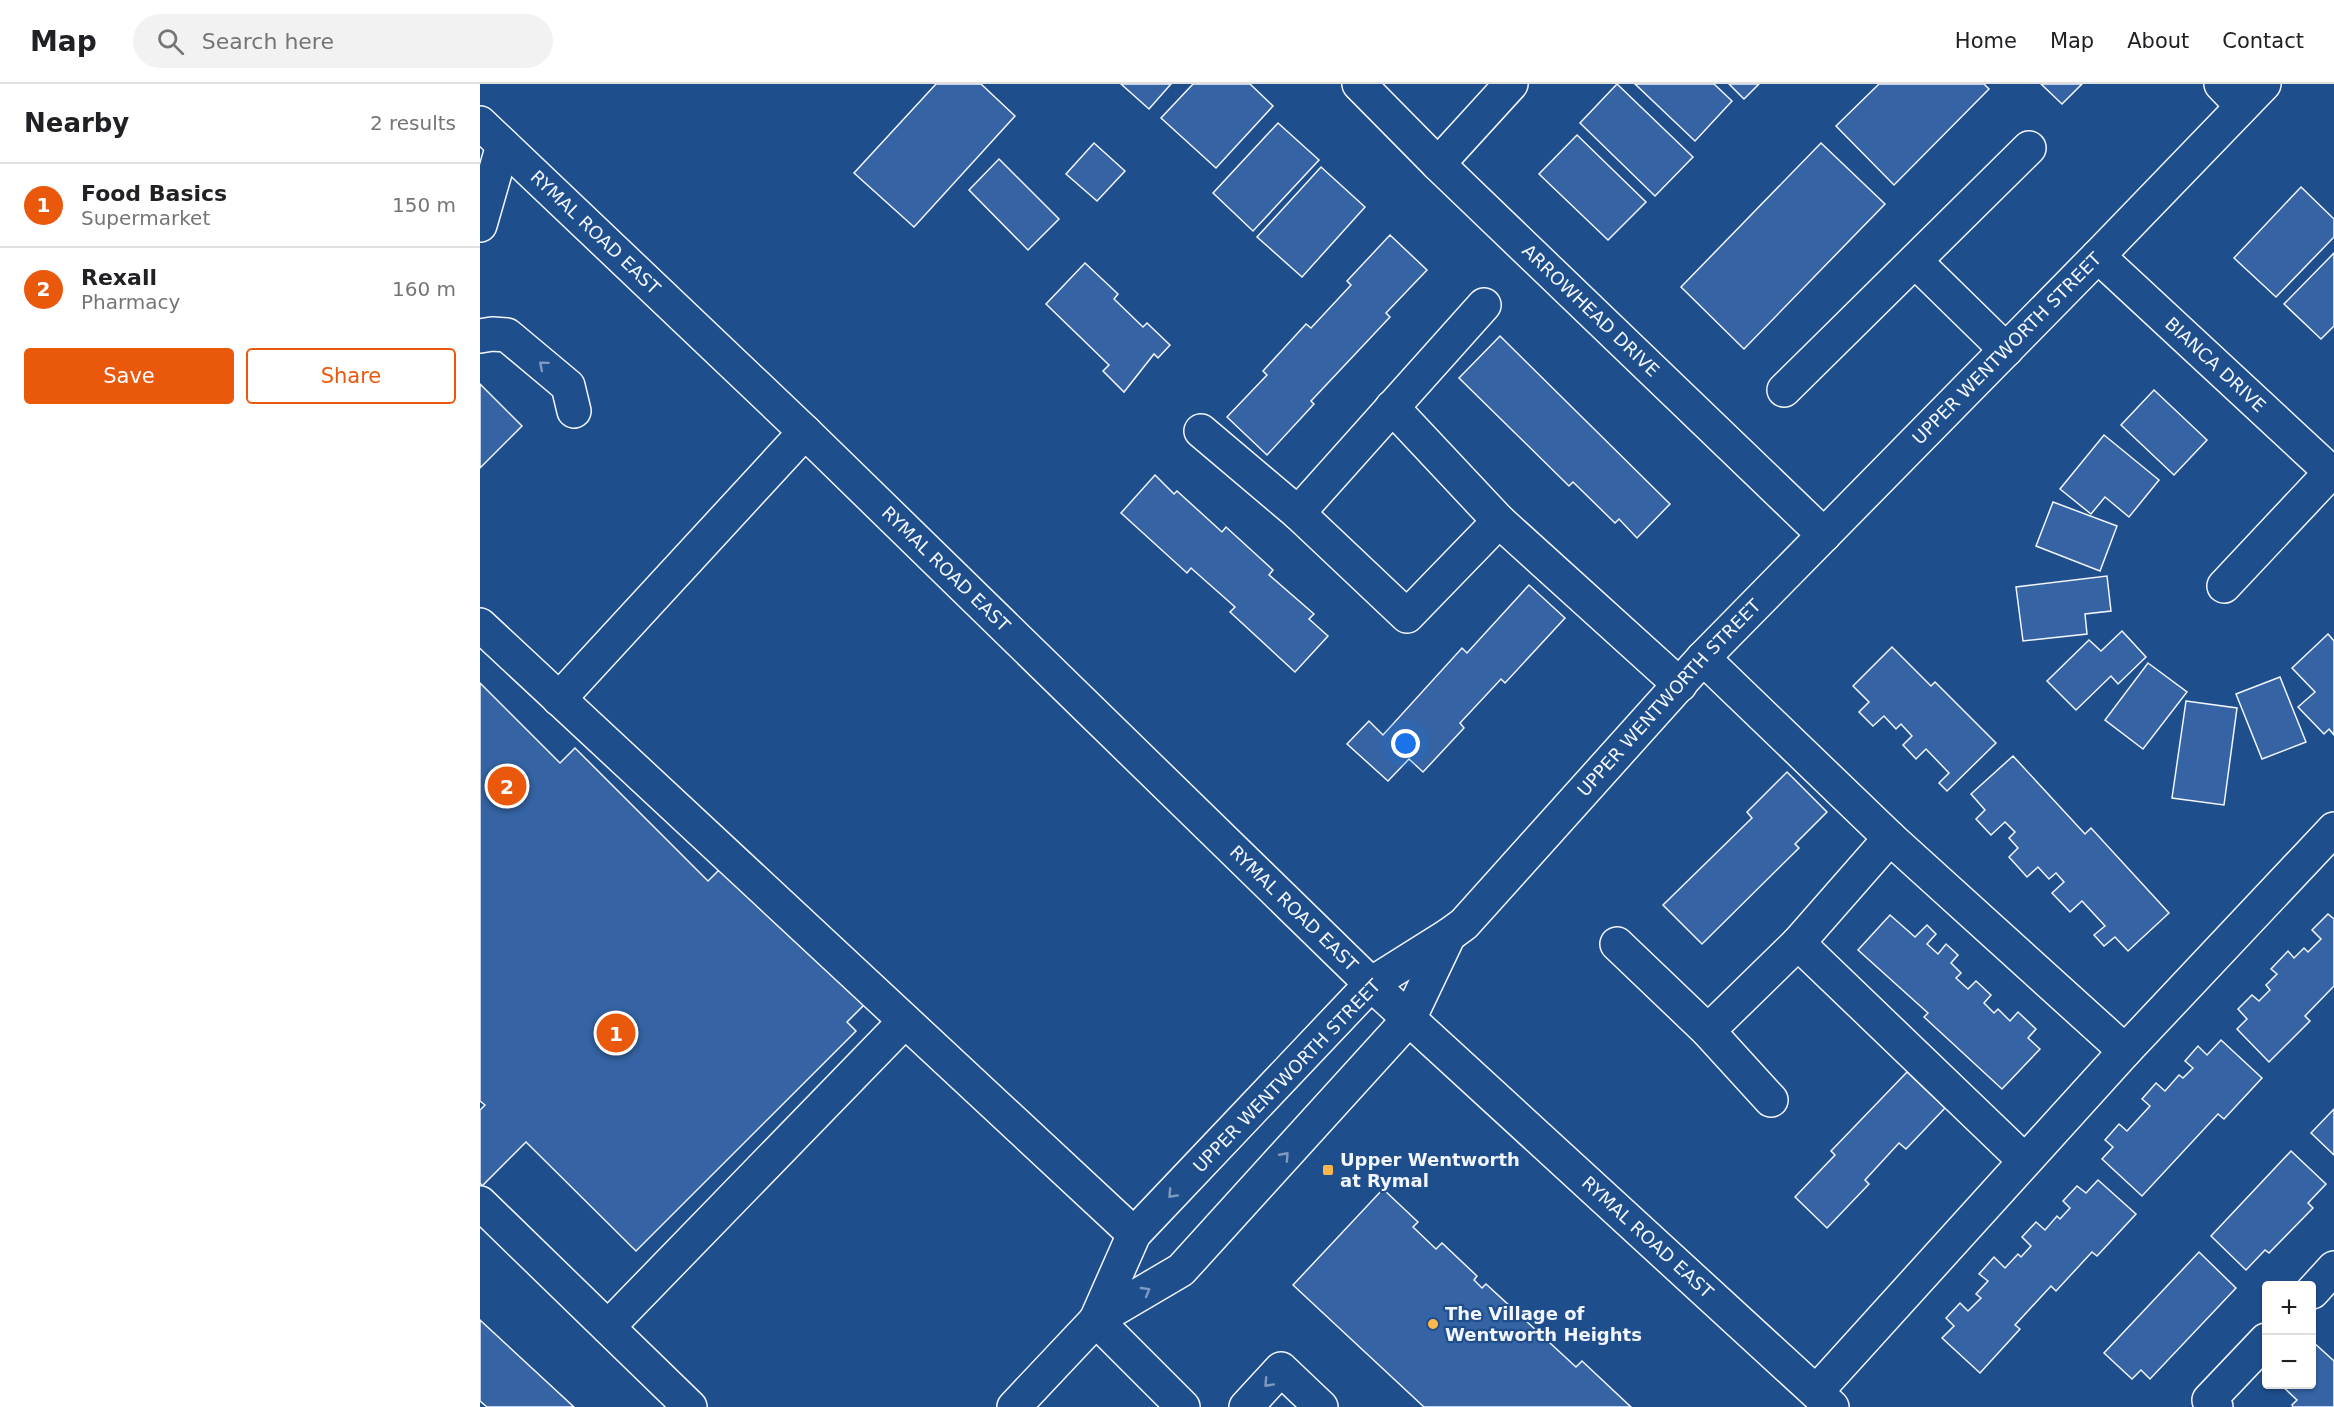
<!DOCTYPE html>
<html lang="en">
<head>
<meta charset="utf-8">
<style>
  body { margin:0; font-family:"DejaVu Sans",sans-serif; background:#f2f2f2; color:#202124 }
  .controls { position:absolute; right:18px; bottom:18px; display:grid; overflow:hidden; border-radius:6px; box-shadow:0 2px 4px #0004 }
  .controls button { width:54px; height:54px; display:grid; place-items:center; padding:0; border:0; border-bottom:2px solid #e0e0e0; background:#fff; color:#202124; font:30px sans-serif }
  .you { position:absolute; left:926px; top:660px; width:21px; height:21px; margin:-15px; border:4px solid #fff; border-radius:50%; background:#1a73e8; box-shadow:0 0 0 9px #1a73e833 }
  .badge { display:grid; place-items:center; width:39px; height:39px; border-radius:50%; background:#ea580c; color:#fff; font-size:20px; font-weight:700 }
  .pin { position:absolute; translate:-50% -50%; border:3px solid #fff; box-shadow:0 2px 6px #0006 }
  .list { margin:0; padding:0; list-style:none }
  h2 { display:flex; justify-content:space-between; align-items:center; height:78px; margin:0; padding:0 24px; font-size:26px }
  h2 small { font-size:20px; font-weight:400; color:#757577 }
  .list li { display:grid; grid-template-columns:39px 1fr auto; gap:18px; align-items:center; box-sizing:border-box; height:84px; padding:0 24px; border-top:2px solid #e0e0e0 }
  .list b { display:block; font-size:22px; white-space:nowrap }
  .list p { margin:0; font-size:20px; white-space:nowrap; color:#757577 }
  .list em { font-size:20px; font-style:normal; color:#757577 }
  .actions { display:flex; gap:12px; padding:18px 24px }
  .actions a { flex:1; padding:14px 0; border:2px solid #ea580c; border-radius:6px; text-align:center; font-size:21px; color:#ea580c }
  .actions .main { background:#ea580c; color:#fff }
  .icon { flex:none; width:33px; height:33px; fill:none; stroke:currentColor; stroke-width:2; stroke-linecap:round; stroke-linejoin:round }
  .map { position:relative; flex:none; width:1854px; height:1323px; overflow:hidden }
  header { display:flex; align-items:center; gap:36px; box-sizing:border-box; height:84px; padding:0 30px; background:#fff; border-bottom:2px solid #e0e0e0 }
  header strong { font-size:28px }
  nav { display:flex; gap:33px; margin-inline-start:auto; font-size:21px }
  .search { width:420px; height:54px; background:#f2f2f2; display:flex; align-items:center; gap:15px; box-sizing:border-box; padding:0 21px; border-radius:33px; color:#757577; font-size:22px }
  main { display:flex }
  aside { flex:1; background:#fff }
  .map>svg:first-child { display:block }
  .building { fill:#3563a3; stroke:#f2f6ff; stroke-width:1.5 }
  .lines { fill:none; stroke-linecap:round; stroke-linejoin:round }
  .minor-casing { stroke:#f2f6ff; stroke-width:36 }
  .major-casing { stroke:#f2f6ff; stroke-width:36 }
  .minor { stroke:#1f4e8c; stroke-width:33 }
  .major { stroke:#1f4e8c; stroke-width:33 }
  .oneway { stroke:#7e9ac0 }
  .poi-dot { fill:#ffb74d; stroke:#1f4e8c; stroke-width:2 }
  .labels { text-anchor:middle; stroke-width:4.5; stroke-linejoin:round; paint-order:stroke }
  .street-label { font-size:18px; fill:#f2f6ff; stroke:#1f4e8c }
  .poi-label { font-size:18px; font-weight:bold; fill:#f2f6ff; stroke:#1f4e8c; text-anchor:start }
</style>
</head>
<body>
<header>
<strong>Map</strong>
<div class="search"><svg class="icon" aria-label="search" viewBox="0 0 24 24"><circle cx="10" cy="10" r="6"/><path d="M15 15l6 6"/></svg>Search here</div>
<nav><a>Home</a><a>Map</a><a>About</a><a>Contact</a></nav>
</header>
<main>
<aside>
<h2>Nearby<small>2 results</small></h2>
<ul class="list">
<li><span class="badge">1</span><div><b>Food Basics</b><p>Supermarket</p></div><em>150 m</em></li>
<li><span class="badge">2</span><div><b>Rexall</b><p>Pharmacy</p></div><em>160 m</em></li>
</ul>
<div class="actions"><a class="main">Save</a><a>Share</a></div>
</aside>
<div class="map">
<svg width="1854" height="1323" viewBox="0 0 1854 1323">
  <rect width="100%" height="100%" fill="#1f4e8c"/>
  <g class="building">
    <path d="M456,0H501L535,32L434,143L374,89Z"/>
    <path d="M641,0H691L669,25Z"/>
    <path d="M713,0H770L793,22L736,84L681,34Z"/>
    <path d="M1137,0L1213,73L1175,112L1100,39Z"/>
    <path d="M1155,0H1234L1252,17L1215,57Z"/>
    <path d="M1249,0H1279L1264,15Z"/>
    <path d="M1399,0H1504L1509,5L1414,101L1356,42Z"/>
    <path d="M1561,0H1602L1582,20Z"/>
    <path d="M798,39L839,76L773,147L733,109Z"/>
    <path d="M1097,51L1166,118L1128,156L1059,90Z"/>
    <path d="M614,59L645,87L617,117L586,90Z"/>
    <path d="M1341,59L1405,120L1264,265L1201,203Z"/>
    <path d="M519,75L579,135L548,166L489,106Z"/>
    <path d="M841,83L885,123L822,193L777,153Z"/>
    <path d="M1821,103L1854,135V153L1796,213L1754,174Z"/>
    <path d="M910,151L947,186L906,229L910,233L831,317L834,320L787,371L747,333L787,291L783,287L826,240L831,244L871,201L867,197Z"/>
    <path d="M1854,169V242L1841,255L1804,220Z"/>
    <path d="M605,179L638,210L634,215L663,243L667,239L690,261L678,274L674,270L644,308L623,287L629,281L566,220Z"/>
    <path d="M1020,252L1190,420L1157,454L1139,435L1135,439L1093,398L1089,402L979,294Z"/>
    <path d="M0,300L42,342L0,384Z"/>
    <path d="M1674,306L1727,356L1694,391L1641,341Z"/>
    <path d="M1624,351L1679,396L1649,433L1625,413L1611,430L1580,405Z"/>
    <path d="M675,391L694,410L697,407L742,448L746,443L793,486L789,491L834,530L829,535L848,552L815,588L750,528L755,523L711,484L707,489L641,429Z"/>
    <path d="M1573,418L1637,442L1620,487L1556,462Z"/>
    <path d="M1627,492L1631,527L1605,530L1607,550L1543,557L1536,503Z"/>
    <path d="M1049,501L1085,534L1025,599L1021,595L980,639L984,644L943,688L929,675L908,697L867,660L889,637L903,651L982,564L987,569Z"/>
    <path d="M1642,547L1666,573L1638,600L1631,592L1596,626L1567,597L1609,556L1621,567Z"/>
    <path d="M1848,550L1854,557V651L1849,645L1844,650L1818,623L1835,608L1812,584Z"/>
    <path d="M1412,563L1451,602L1455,598L1516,659L1467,707L1459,699L1469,689L1446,665L1436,675L1423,661L1432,652L1421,640L1416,645L1404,632L1393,642L1379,628L1389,618L1373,602Z"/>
    <path d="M1668,579L1707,608L1663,665L1625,636Z"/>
    <path d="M1800,593L1826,658L1782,675L1756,610Z"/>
    <path d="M0,599L80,679L95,664L228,797L248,777L389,916L367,938L376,947L156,1167L46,1058L2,1102L0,1099V1026L5,1021L0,1017Z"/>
    <path d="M1706,617L1757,624L1744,721L1692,714Z"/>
    <path d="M1533,672L1605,750L1611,744L1689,829L1648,867L1635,853L1624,862L1614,851L1625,842L1602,817L1590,828L1572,809L1584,798L1576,789L1569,795L1558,783L1547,793L1529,773L1538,764L1529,754L1535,748L1525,738L1511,751L1496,735L1505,726L1491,710Z"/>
    <path d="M1307,688L1347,728L1315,760L1319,764L1222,860L1183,821L1272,734L1267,728Z"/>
    <path d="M1848,830L1854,835V902L1825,932L1830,937L1789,978L1757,945L1767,935L1758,925L1772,911L1779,917L1790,906L1786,901L1797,890L1791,885L1808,867L1814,874L1824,864L1828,868L1841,855L1832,846Z"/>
    <path d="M1410,831L1435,853L1447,841L1456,850L1447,860L1458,870L1466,860L1478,871L1471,879L1481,889L1476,894L1488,905L1496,897L1511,911L1504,919L1514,929L1518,925L1530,937L1538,928L1556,945L1548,954L1560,965L1522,1005L1444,933L1448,929L1378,866Z"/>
    <path d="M1741,956L1782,994L1744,1035L1738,1030L1662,1112L1622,1075L1633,1063L1625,1056L1639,1040L1647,1047L1670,1022L1662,1015L1676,999L1685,1007L1699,991L1703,994L1713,984L1705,977L1718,962L1727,971Z"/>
    <path d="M1427,988L1465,1024L1426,1065L1419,1059L1385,1096L1389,1100L1347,1144L1315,1113L1355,1071L1351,1067Z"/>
    <path d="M1854,1025V1071L1831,1049Z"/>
    <path d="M1811,1067L1846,1100L1828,1119L1833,1124L1789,1169L1785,1166L1766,1186L1731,1152Z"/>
    <path d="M1618,1096L1656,1130L1617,1172L1612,1168L1576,1207L1571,1202L1535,1241L1540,1245L1500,1289L1462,1254L1474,1242L1466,1234L1480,1219L1488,1227L1501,1214L1496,1210L1508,1197L1499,1190L1514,1173L1525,1184L1538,1170L1541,1173L1551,1162L1542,1153L1556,1138L1565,1146L1577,1132L1580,1135L1590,1124L1583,1117L1597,1102L1606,1109Z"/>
    <path d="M903,1105L938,1138L933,1143L956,1165L962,1159L997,1192L994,1196L1002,1204L1006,1200L1096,1283L1102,1277L1151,1323H944L813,1201Z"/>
    <path d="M1719,1168L1756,1204L1670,1295L1661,1286L1652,1295L1624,1269Z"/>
    <path d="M0,1236L94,1323H7L0,1317Z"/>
    <path d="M1832,1257L1854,1277V1323H1813L1812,1321L1817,1316L1800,1300H1832Z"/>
  </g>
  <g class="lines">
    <defs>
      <g id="minor">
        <path id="s1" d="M879,0L958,80L1344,451"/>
        <path d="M1741,0L1762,22"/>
        <path d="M958,80L1031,0"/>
        <path d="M0,141L23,61"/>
        <path id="s2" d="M1618,172L1854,391"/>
        <path d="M1435,177L1526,266"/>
        <path d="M0,252L12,250L27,251L88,302L94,327"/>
        <path d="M1304,306L1549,64"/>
        <path d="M912,323L1019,437L1200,601"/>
        <path d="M721,347L818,429L927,532L1019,437"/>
        <path d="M818,429L1004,221"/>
        <path d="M1744,502L1851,388"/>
        <path d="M0,541L654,1150"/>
        <path d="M1223,574L1410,754L1645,967"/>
        <path d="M79,615L325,348"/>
        <path d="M1318,859L1545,1077"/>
        <path d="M1137,860L1228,947L1291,1016"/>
        <path id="s3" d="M891,900L969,851L984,840L1223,574L1618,172L1784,0"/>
        <path d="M929,935L969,851"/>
        <path d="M1228,947L1318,859L1410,754"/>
        <path d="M0,1119L210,1323"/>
        <path d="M1832,1208L1854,1184"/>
        <path d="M616,1236L703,1323"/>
        <path d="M128,1243L425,937"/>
        <path d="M1336,1308L1645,967L1854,745"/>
        <path d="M766,1323L801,1285L841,1323"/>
        <path d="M1736,1323L1729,1316L1786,1256"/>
      </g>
      <g id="major">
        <path id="s4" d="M0,39L325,348L891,900L1352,1323"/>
        <path d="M616,1236L654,1150L891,900"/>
        <path d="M534,1323L616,1236L701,1186L929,935"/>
      </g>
    </defs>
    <use href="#minor" class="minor-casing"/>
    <use href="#major" class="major-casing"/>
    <use href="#minor" class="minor"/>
    <use href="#major" class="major"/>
  </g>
  <defs><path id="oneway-chevron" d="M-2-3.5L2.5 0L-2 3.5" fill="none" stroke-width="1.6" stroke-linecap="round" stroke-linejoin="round" transform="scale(1.5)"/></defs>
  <g class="oneway">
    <use href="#oneway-chevron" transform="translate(63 281) rotate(-140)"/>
    <use href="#oneway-chevron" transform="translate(805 1072) rotate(-48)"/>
    <use href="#oneway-chevron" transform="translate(692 1110) rotate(133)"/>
    <use href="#oneway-chevron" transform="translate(666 1207) rotate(-30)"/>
    <use href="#oneway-chevron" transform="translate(788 1299) rotate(133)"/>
  </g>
  <g class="poi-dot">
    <rect x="842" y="1080" width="12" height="12" rx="3"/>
    <circle cx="953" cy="1240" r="6"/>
  </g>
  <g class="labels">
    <g class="street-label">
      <text dy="6" stroke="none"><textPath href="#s4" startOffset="159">RYMAL ROAD EAST</textPath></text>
      <text dy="6" stroke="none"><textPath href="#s1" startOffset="324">ARROWHEAD DRIVE</textPath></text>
      <text dy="6" stroke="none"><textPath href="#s3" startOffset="902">UPPER WENTWORTH STREET</textPath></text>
      <text dy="6" stroke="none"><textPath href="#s2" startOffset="160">BIANCA DRIVE</textPath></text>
      <text dy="6" stroke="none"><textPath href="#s4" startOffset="645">RYMAL ROAD EAST</textPath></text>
      <text dy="6" stroke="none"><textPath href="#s3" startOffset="416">UPPER WENTWORTH STREET</textPath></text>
      <text dy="6" stroke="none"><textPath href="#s4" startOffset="1131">RYMAL ROAD EAST</textPath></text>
      <text transform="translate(807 992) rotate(-46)" y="6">UPPER WENTWORTH STREET</text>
      <text dy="6" stroke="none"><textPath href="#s4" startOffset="1614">RYMAL ROAD EAST</textPath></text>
    </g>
    <g class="poi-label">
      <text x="860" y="1082">Upper Wentworth<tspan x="860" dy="21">at Rymal</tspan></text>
      <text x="965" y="1236">The Village of<tspan x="965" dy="21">Wentworth Heights</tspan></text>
    </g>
  </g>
</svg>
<div class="controls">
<button>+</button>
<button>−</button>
</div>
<div class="you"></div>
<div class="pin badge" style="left:136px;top:949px">1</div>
<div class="pin badge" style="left:27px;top:702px">2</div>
</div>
</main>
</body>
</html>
